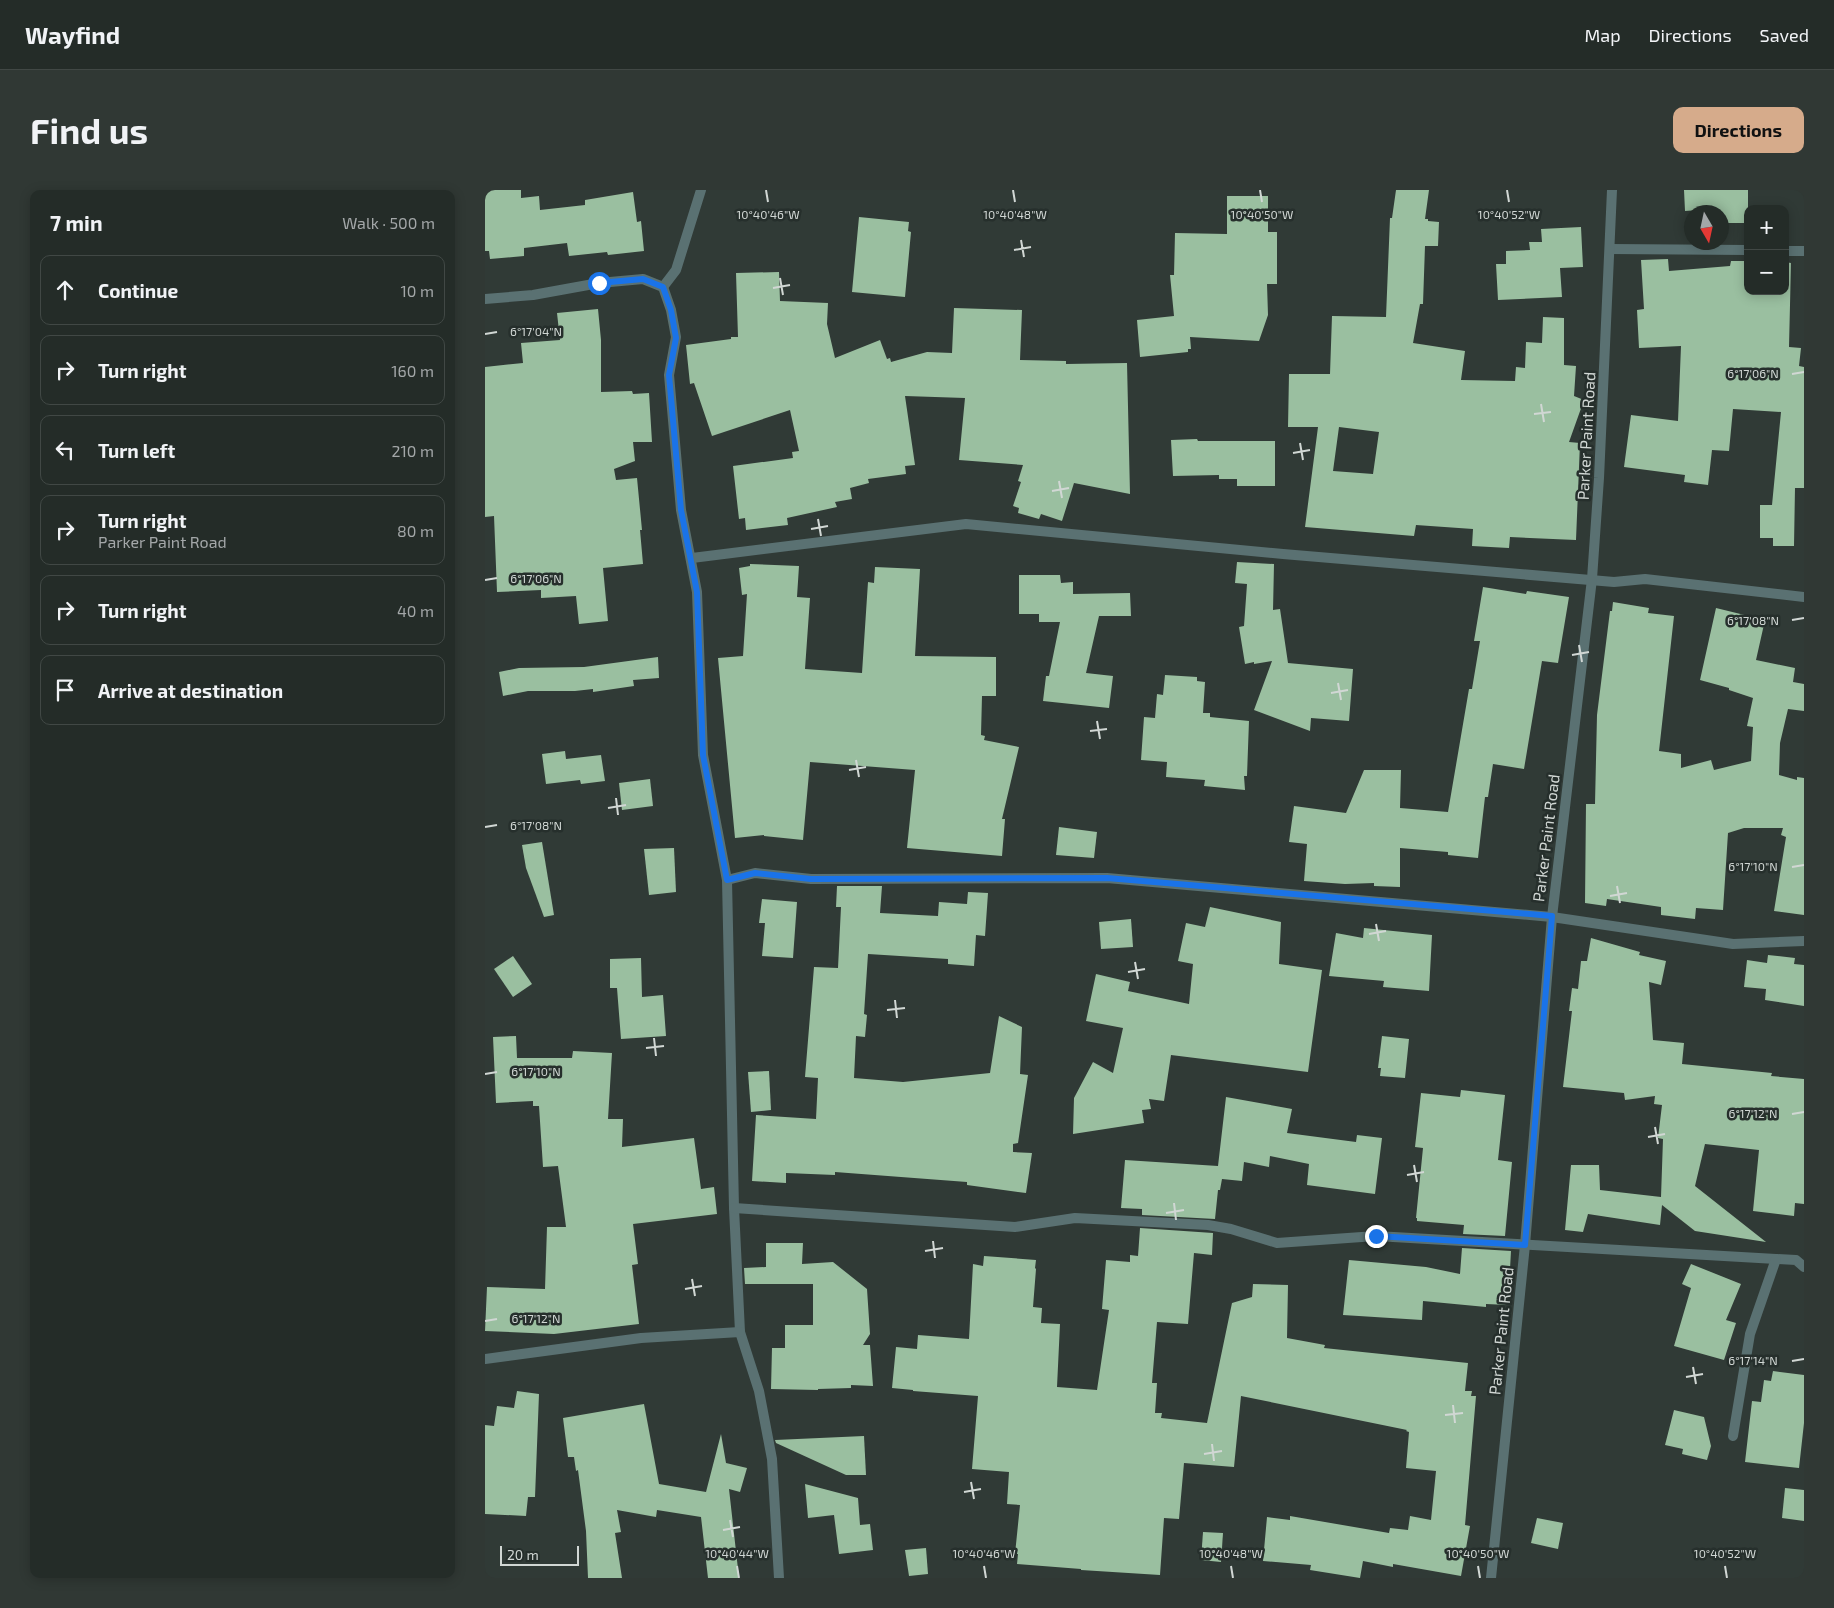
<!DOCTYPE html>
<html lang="en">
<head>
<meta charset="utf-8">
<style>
  body { margin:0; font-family:"Exo 2",sans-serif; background:#303834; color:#f1f3f6 }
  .controls { position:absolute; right:15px; top:15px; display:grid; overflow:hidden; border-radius:10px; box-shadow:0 2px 12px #0003 }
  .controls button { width:45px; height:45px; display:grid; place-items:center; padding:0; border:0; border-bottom:1px solid #414845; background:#242c28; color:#f1f3f6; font:25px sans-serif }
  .compass { position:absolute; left:1199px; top:15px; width:45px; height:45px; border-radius:50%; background:#242c28; box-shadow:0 2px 12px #0003; rotate:171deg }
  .scale { position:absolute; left:15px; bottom:12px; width:79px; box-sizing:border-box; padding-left:5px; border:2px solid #d1d7d4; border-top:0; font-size:14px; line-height:18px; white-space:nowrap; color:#d1d7d4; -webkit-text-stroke:4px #262f2c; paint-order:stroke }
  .stop { position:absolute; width:15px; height:15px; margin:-11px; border:4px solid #1a73e8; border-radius:50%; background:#fff }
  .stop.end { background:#1a73e8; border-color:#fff; box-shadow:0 1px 5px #0008 }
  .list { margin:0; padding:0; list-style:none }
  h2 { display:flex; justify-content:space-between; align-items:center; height:65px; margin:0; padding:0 20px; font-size:21px }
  h2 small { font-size:16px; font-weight:400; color:#a3a7a8 }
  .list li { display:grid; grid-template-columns:32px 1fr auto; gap:15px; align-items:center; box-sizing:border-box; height:70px; margin:0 10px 10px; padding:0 10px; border:1px solid #414845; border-radius:10px }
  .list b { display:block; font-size:19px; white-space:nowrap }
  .list p { margin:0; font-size:16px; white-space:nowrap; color:#a3a7a8 }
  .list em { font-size:16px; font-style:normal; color:#a3a7a8 }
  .icon { flex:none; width:28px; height:28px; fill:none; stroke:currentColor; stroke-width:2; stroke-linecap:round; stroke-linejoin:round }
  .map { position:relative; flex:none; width:1319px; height:1388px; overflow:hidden; border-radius:10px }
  header { display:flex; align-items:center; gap:30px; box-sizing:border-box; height:70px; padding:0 25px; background:#242c28; border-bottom:1px solid #414845 }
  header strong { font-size:24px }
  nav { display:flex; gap:28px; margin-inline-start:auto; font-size:18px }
  .intro { display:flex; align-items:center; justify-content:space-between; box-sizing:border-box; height:120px; padding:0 30px }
  h1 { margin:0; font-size:35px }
  .button { padding:12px 22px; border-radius:10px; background:#d6ab8b; color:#111; font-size:18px; font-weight:700 }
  main { display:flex; gap:30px; padding:0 30px }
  aside { flex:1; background:#242c28; border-radius:10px; box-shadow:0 2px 12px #0003 }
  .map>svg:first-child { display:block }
  .building { fill:#9abfa0; fill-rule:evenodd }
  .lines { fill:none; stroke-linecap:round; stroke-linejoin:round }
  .street { stroke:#5a7172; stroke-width:10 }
  .route { stroke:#1a73e8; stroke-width:6 }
  .ticks { fill:none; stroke:#d1d7d4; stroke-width:2 }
  .labels { text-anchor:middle; stroke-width:5; stroke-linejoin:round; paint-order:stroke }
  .street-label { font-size:16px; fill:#d1d7d4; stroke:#262f2c }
  .ticks-label { font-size:12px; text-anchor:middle; fill:#d1d7d4; stroke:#262f2c; stroke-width:5; stroke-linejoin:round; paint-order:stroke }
</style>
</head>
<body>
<header>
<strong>Wayfind</strong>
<nav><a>Map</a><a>Directions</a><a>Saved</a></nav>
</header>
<div class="intro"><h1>Find us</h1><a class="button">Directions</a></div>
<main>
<aside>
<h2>7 min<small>Walk · 500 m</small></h2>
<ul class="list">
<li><svg class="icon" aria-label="ahead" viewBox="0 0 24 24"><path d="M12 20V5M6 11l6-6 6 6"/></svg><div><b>Continue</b></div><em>10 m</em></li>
<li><svg class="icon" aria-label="right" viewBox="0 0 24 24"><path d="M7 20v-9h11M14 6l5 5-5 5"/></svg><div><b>Turn right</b></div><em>160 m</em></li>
<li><svg class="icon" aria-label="left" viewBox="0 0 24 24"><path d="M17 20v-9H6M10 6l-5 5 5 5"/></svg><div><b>Turn left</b></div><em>210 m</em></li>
<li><svg class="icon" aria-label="right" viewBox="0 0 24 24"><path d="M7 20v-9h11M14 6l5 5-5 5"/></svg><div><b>Turn right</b><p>Parker Paint Road</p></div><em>80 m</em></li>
<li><svg class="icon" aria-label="right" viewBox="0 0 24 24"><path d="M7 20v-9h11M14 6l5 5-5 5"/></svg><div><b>Turn right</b></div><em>40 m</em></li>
<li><svg class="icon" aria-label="arrive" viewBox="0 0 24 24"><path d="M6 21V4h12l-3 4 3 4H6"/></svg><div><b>Arrive at destination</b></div></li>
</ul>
</aside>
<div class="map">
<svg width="1319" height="1388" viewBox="0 0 1319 1388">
  <rect width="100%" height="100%" fill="#303a36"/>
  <g class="building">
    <path d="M0,0H36V8L54,6L55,20L100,15V10L148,2L152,32L156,31L159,61L123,65L122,62L84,66L82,53L39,58V66L5,69L4,61H0Z"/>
    <path d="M911,0H944L940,29H943V31L954,32L953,56H940L938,114H935L928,153L980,161L976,190L1030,191L1031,177L1040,178L1041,152L1057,153L1058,127L1079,128V175L1091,176L1089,206L1099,210L1084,252L1095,253L1091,350L1025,347L1024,358L987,356L988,339L931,335L929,346L820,337L833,237H803L804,184H845L847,126L901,127L905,28H907ZM854,237L894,242L888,284L848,281Z"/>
    <path d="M1199,0H1263V33H1236V22H1229V19L1200,21Z"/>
    <path d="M742,6H783V42H792V94H782L783,125L774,151L705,147L706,159H703V162L655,167L652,130L689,126L685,85H689L690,43L742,44Z"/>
    <path d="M374,27L424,32L423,41L426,42L420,107L367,102Z"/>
    <path d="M1096,37L1098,77L1075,78L1077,107L1013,110L1011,74H1021V61L1045,60L1044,52H1057L1056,39Z"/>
    <path d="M1183,69L1184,81L1245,76L1246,71H1263V101H1300V72L1306,73L1304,157L1316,158L1314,176L1319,177V298H1310L1309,356H1288V348H1275V315H1287L1296,222L1248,219L1244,261L1227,260L1223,295L1199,292L1200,285L1139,277L1146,225L1193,231L1196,156L1154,158L1152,120L1159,119L1156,70Z"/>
    <path d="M294,82L295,111L343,113L342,134L350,168L395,150L402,169L405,168L406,172L442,162L467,163L469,118L537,120L535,170L581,171V174L642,173L645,304L589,293L577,331L556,324L554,329L533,323L534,318L528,316L536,292L533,291L538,275L474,270L480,208L420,206L430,275L420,276L421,284L383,289L384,293L365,298L367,309L350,312L352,317L302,328L303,335L261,340L260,328L254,329L248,276L308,268L307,262L314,261L305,220L227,246L209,193L205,194L201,155L246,149V147H253L251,83Z"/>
    <path d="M113,119L116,150V202L147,201L148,204L164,203L167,252H148L150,271L129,279L131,290L152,288L157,340H155L158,374L118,378L123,431L94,434L91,406L56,408V400L12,402L9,326L0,327V177L38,173L36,153L75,150L72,123Z"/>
    <path d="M712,249L713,251H790V296H752V289H734V285L688,286L686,250Z"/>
    <path d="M752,372L789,374L788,420L795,419L803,473L868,479L864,531L826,528L825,541L769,520L787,471L769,474V472L760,474L754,437L759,436L762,394L750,393Z"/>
    <path d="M265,374L314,376L312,407L325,408L320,479L377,483L383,392L389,393L390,377L435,379L430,466L511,467V506H497L496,545L500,546L499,550L534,557L517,629H520L517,666L422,658L430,580L325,572L318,650L279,646V645L250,648L233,468L258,466L262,404L257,405L254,378L265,376Z"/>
    <path d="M534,385H575L576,393L588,392V404L645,403L646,426H614L601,483L628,486L624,518L558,511L561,486H564L575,432H554V424H534Z"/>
    <path d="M998,397L1041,404L1042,401L1084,407L1073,473L1057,471L1039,579L1008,574L1003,607H1000L993,668L963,665V662L915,658V697L889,696V693L860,694L819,691L822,654L804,652L809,616L861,623L879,580H916L915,618L963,622L984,499H987L995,451H989Z"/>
    <path d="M1128,412L1164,418L1163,423L1189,426L1174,561L1196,564V578L1226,570L1229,580L1266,571L1268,537L1262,536L1268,508L1244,500V498L1215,490L1231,418L1280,430L1271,470L1310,478L1308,492L1319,494V521L1303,519L1295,553L1294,585L1312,590V587L1319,588V725L1289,721L1301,647L1296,645L1298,638H1259L1243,643L1238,720L1211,718L1210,729L1176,725V717L1122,709L1121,716L1100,713L1101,614H1110L1112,525L1125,421H1127Z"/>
    <path d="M173,467L174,488L148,490L149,496L108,502V499L90,501H43L18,506L14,482L34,478L99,477Z"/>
    <path d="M680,485L712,487V491L720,492L718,523H725V527L764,531L762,586H759L760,600L719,596L720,590L681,587L682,572L656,570L659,527L670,528L672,504L678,505Z"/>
    <path d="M80,561L81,569L116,565L120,591L96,594L95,590L61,594L57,564Z"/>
    <path d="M165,589L168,616L137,620L134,593Z"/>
    <path d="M574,637L612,642L609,668L571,665Z"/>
    <path d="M57,652L69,725L59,727L41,678L37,655Z"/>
    <path d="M189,658L191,702L164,705L159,659Z"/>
    <path d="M352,696H397L395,723L453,726L454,712L482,714L483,702L503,703L500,746L491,745L489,776L463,774V769L383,764L379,824L382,825L380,847L371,846L369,888L418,892L505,883L514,826L537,837L535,884L543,885L533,953L528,954V962L547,963L541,1003L482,995V992L350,982V985L301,983V993L267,991L271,925L331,929L333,888L320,887L329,777L353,778L356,717H351Z"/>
    <path d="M277,709L312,712L308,768L277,766L280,733H274Z"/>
    <path d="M725,717L796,732L794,774L837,780L823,882L686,865L679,911L664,909L666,919L657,920L659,933L588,944L589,908L608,872L628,883L638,838L601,831L611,784L645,792L643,801L704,814L708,774L693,771L701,733L720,737Z"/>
    <path d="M646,729L648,757L616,759L614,732Z"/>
    <path d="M879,738L947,745L944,801L898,797L899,791L844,786L851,743L878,748Z"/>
    <path d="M1106,748L1155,762L1154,765L1181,771L1176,795L1164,792L1168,850L1199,853L1197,874L1287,883L1286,886L1319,889V1014L1310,1013L1309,1026L1268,1021L1274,960L1220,954L1210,996L1281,1052L1210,1041L1177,1015L1175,1035L1103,1024L1098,1042L1080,1040L1086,975H1114L1115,1000L1176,1007L1178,949L1173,948L1177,915L1169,914L1170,906L1140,910L1139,903L1078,897L1087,821H1084L1087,798L1093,799L1096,771H1102Z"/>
    <path d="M1283,765L1310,768L1309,774L1319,775V816L1280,810L1281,799L1259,797L1262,770L1282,773Z"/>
    <path d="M28,766L47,794L28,807L9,779Z"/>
    <path d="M156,768L157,807L178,805L181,846L136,849L132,798H125V769Z"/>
    <path d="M31,846L32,868H87L88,861L127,863L123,929H138L137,957L209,948L216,999L229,997L232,1024L148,1034L153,1074L147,1075L154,1134L69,1144L0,1141L2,1097L60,1099L62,1037H81L73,976L58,977L54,916H48V911L11,913L8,847Z"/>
    <path d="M897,846L924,849L920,888L895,886L896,878H893Z"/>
    <path d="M284,881L286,920L266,922L263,882Z"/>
    <path d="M976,900L1020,905L1013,970L1027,972L1020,1046L978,1044L979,1035L932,1031V1028H931L938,958L930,957L936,903L975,907Z"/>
    <path d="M741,907L807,919L802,943L871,952L872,945L897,948L890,1004L822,995L824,974L785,966L784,977L759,972L757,991L737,989L735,1000H733L730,1029L657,1025V1019L636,1018L640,970L733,976Z"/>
    <path d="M655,1038L728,1043L727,1065L709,1063L703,1134L672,1132L667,1193H672L670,1223H677L676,1228L722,1233L747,1113L767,1107L768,1094L803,1095L802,1148L840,1155L839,1158L983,1173L980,1201H987L986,1206H991L980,1335L985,1336L976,1386L908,1374V1377L878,1371L875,1388L825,1380L826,1375L778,1371L782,1327L805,1330V1326L904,1343L905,1338L923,1340L925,1326L946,1330L951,1281L921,1278L924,1242L921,1241L922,1240L756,1206L749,1277L699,1273L694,1329L679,1328L675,1385L596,1380V1379L532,1374L533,1364H530L535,1315L522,1314L524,1282L487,1279L493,1206L428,1201V1200L407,1198L411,1157L432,1159L433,1145L484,1149L488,1074L498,1076L499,1066L551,1070L550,1078L551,1079L548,1117L557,1118L556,1133L575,1134L572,1197L612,1200L624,1120L617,1119L621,1070L645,1072V1065L653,1066Z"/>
    <path d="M281,1053H318L317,1074L348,1072L382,1099L385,1144L378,1155H385L388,1196L366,1195V1198L333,1199V1200L286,1199L287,1158H300V1135H328V1094H260L259,1078L281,1077Z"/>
    <path d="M977,1058L1026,1061L1023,1115L1001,1114V1117L938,1111L937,1130L858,1125L864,1070L941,1077L975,1084Z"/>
    <path d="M1206,1074L1256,1094L1241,1130L1251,1133L1239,1170L1189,1156L1206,1098L1197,1094Z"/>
    <path d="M1288,1181L1319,1185V1233L1314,1278L1260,1272L1267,1211L1276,1212L1279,1190L1286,1191Z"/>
    <path d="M32,1201L54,1204L50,1307H43L41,1326L0,1324V1235L9,1236L12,1216L29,1218Z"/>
    <path d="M159,1214L174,1294L221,1302L236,1244L241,1273L262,1278L255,1302L244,1299L254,1388H223L216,1327L172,1320L171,1327L132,1320L136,1342L130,1343L137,1388H103L101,1341L93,1280L91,1281L89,1267H83L78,1228Z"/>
    <path d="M1189,1220L1219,1227L1226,1256L1222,1270L1197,1264L1198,1259L1180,1255Z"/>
    <path d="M379,1246L381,1285H361L291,1253L290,1250Z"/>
    <path d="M320,1294L373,1308L375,1335L385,1334L388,1360L354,1364L349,1325L323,1328Z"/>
    <path d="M1300,1298L1319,1300V1331L1297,1328Z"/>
    <path d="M1052,1328L1078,1333L1073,1359L1046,1353Z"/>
    <path d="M718,1342L738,1343L736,1372L716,1370Z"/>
    <path d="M441,1358L443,1384L424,1386L420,1360Z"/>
  </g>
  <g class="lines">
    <g class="street">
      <path d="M1125,59L1263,60"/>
      <path d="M1300,61H1319"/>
      <path d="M178,97L191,80L216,0"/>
      <path d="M0,109L48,105L114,93L158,89L178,97L186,120L191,147L184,185L196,320L212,402L218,565L242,690L249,1018L255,1142L274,1201L287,1269L294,1388"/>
      <path d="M207,368L481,334L798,364L1129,392L1160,389L1319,407"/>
      <path d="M242,690L270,683L326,689L622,688L1067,727L1248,754L1319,751"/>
      <path d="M249,1018L530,1037L590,1028L723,1035L746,1039L792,1053L891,1046L1291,1069L1311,1070L1319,1077"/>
      <path d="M0,1169L156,1148L255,1142"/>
      <path d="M1248,1246L1265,1144L1291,1069"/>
      <path d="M1006,1388L1040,1055L1067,727L1107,389L1114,288L1127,0"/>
    </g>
  </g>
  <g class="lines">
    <path class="route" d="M114,93L158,89L178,97L186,120L191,148L184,185L196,320L212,402L218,565L242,690L270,683L326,689L622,688L1067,726L1040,1055L891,1046"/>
  </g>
  <path class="ticks" d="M281,0L283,12M528,0L530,12M775,0L777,12M1022,0L1024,12M536,50L539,67M529,60L546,57M295,88L298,105M288,98L305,95M0,144L12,142M1307,184L1319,182M1056,214L1059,232M1049,224L1066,222M815,253L818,270M808,263L825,260M574,291L577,308M567,301L584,298M333,329L336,346M326,339L343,336M0,390L12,388M1307,430L1319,428M1094,455L1097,472M1087,465L1104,462M853,493L856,510M846,503L863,500M612,531L615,549M605,541L622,539M371,570L374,587M364,580L381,577M131,608L133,625M123,618L141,615M0,637L12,635M1307,677L1319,675M1132,696L1135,713M1125,706L1142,703M891,734L894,751M884,744L901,741M650,772L653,789M643,782L660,779M410,810L412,828M402,820L420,818M169,848L171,866M161,858L179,856M0,884L12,882M1307,924L1319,922M1170,937L1173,954M1163,947L1180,944M929,975L932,992M922,985L939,982M689,1013L691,1030M681,1023L699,1020M448,1051L450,1068M440,1061L458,1058M207,1089L210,1106M200,1099L217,1096M0,1131L12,1129M1307,1171L1319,1169M1208,1177L1211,1194M1201,1187L1218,1184M968,1215L970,1233M960,1225L978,1223M727,1254L729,1271M719,1264L737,1261M486,1292L489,1309M479,1302L496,1299M245,1330L248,1347M238,1340L255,1337M252,1376L254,1388M499,1376L501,1388M746,1376L748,1388M993,1376L995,1388M1240,1376L1242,1388"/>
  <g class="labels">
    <g class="street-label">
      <text transform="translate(1101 246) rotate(-87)" y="6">Parker Paint Road</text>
      <text transform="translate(1061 648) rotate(-83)" y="6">Parker Paint Road</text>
      <text transform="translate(1016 1141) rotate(-84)" y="6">Parker Paint Road</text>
    </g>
  </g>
  <g class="ticks-label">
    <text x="283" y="29">10°40'46"W</text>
    <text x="530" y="29">10°40'48"W</text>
    <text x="777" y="29">10°40'50"W</text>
    <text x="1024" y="29">10°40'52"W</text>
    <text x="51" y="146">6°17'04"N</text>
    <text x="1268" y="188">6°17'06"N</text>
    <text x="51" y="393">6°17'06"N</text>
    <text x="1268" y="435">6°17'08"N</text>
    <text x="51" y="640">6°17'08"N</text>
    <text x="1268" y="681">6°17'10"N</text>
    <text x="51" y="886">6°17'10"N</text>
    <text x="1268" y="928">6°17'12"N</text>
    <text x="51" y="1133">6°17'12"N</text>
    <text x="1268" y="1175">6°17'14"N</text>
    <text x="252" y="1368">10°40'44"W</text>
    <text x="499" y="1368">10°40'46"W</text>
    <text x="746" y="1368">10°40'48"W</text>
    <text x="993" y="1368">10°40'50"W</text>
    <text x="1240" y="1368">10°40'52"W</text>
  </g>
</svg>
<div class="controls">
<button>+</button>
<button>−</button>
</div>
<svg class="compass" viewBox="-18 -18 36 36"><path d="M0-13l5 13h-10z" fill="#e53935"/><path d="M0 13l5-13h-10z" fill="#a3a7a8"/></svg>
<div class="scale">20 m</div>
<div class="stop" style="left:114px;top:93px"></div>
<div class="stop end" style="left:891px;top:1046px"></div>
</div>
</main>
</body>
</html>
